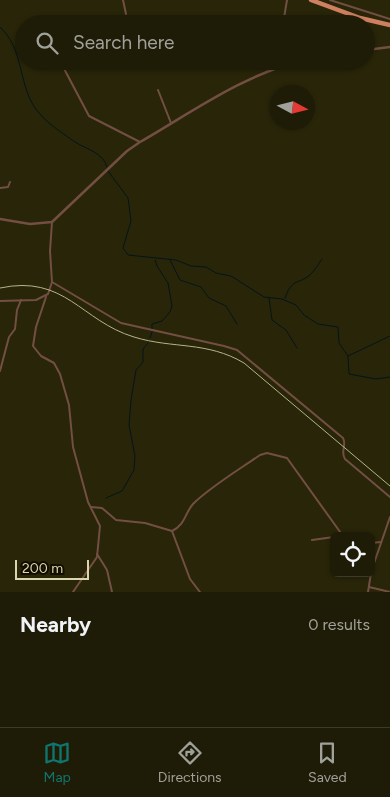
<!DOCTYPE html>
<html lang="en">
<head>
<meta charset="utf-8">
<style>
  body { margin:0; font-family:Figtree,sans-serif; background:#2b2915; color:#f1f3f6 }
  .controls { position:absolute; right:15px; bottom:15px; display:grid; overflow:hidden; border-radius:8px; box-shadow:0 1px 4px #0004 }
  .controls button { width:45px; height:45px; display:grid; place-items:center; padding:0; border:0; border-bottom:1px solid #3c3a28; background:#1e1c07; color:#f1f3f6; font:25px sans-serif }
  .compass { position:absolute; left:270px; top:85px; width:45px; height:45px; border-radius:50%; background:#1e1c07; box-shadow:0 1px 4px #0004; rotate:97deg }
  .scale { position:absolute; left:15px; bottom:12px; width:74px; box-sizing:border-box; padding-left:5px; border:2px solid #dad6ac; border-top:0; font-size:14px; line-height:18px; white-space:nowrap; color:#dad6ac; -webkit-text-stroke:4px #110e00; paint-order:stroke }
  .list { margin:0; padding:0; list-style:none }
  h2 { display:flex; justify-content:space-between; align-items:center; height:65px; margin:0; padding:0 20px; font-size:21px }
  h2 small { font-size:16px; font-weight:400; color:#a1a19b }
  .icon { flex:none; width:28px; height:28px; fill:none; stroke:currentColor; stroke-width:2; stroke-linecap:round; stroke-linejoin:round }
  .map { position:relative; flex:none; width:390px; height:592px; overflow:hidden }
  .search { position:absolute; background:#1e1c07; box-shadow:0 1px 4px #0004; left:15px; right:15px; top:15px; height:55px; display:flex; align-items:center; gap:12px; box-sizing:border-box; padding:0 18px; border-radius:28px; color:#a1a19b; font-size:19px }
  .sheet { height:135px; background:#1e1c07 }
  nav { display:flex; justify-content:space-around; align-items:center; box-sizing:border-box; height:70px; border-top:1px solid #3c3a28; background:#1e1c07; font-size:14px; color:#a1a19b }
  nav a { display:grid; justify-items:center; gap:2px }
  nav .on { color:#0f766e }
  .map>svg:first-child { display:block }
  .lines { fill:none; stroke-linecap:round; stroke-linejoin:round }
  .stream { stroke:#051419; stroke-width:1 }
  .minor { stroke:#724f42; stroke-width:2 }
  .tertiary { stroke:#724f42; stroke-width:2.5 }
  .trunk { stroke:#cf8061; stroke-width:4.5 }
  .rail { stroke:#b6b38b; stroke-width:1 }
</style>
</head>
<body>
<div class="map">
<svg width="390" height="592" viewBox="0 0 390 592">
  <rect width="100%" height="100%" fill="#282509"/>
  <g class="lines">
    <g class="stream">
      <path d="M0,27C26,51 17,88 39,113C48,124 64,134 75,142C86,149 104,153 107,167"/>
      <path d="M108,171L128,198L131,221L123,248L128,255L176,260L191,266L206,267L216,273L231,276L264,297L282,299L296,305L304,315L318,324L338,327L339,343L348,356L349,374L376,379L390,377"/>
      <path d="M170,260L180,280L201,287L209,298L226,306L237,324"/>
      <path d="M269,298L272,320L286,330L297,348"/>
      <path d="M285,298C292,278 297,285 310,275C315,270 318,265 322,259"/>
      <path d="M152,329V324L162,321L170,312L172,306L168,283L157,266L155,260"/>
      <path d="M150,338L152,332"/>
      <path d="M348,356L390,336"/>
      <path d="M106,498L122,491L134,470L135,456L129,425L131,400L136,370L143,362V349L148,343"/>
    </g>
    <g class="minor">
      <path d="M123,0L126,14"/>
      <path d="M330,0L390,19"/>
      <path d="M283,24L287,0"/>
      <path d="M60,61L89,116L140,142"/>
      <path d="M158,90L171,123"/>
      <path d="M0,188L8,187L10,182"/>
      <path d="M52,282L121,323L224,346L237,350L343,438C347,445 340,452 345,459L390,497"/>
      <path d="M46,297L36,327L33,346L41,356L54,363L60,374L69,405L73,447L88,502L100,526L97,557L73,592"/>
      <path d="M0,301L36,300L48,294L52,282L50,251L52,222"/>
      <path d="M0,371L9,337L15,329L17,310L21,300"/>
      <path d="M91,507L102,508L116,520L145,523L172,531L190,579L200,592"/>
      <path d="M172,531C185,525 185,513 193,504C210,487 240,469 260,455L267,453L287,458L343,536"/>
      <path d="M312,540L341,536"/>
      <path d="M371,543L381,542"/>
      <path d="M97,554L107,570L112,592"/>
      <path d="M371,572L390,517"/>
      <path d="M369,587L390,592"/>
      <path d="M368,592L371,573"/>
    </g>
    <g class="tertiary">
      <path d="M366,50L390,47"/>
      <path d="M0,219L30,224L52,222L127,151L140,142C189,114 246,73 302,61"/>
    </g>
    <path class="trunk" d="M311,0L360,18L390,25"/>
    <path class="rail" d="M0,288C65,274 81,321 134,337C173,349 207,341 244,363L390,486"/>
  </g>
</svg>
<div class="controls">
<button><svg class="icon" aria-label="locate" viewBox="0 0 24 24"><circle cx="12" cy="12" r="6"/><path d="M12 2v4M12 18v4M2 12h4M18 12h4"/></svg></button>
</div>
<svg class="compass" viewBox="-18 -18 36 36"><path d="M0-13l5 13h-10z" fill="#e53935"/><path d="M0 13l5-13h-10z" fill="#a1a19b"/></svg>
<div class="scale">200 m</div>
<div class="search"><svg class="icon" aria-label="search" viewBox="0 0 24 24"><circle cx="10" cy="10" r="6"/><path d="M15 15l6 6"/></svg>Search here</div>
</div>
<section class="sheet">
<h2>Nearby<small>0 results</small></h2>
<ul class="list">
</ul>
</section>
<nav>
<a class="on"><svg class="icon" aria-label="map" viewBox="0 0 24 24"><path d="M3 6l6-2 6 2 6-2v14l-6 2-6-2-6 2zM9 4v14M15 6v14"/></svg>Map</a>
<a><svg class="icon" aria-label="directions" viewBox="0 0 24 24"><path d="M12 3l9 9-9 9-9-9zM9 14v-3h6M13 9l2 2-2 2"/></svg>Directions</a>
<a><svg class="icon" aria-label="saved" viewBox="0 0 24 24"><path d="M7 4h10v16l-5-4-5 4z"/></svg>Saved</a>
</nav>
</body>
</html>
